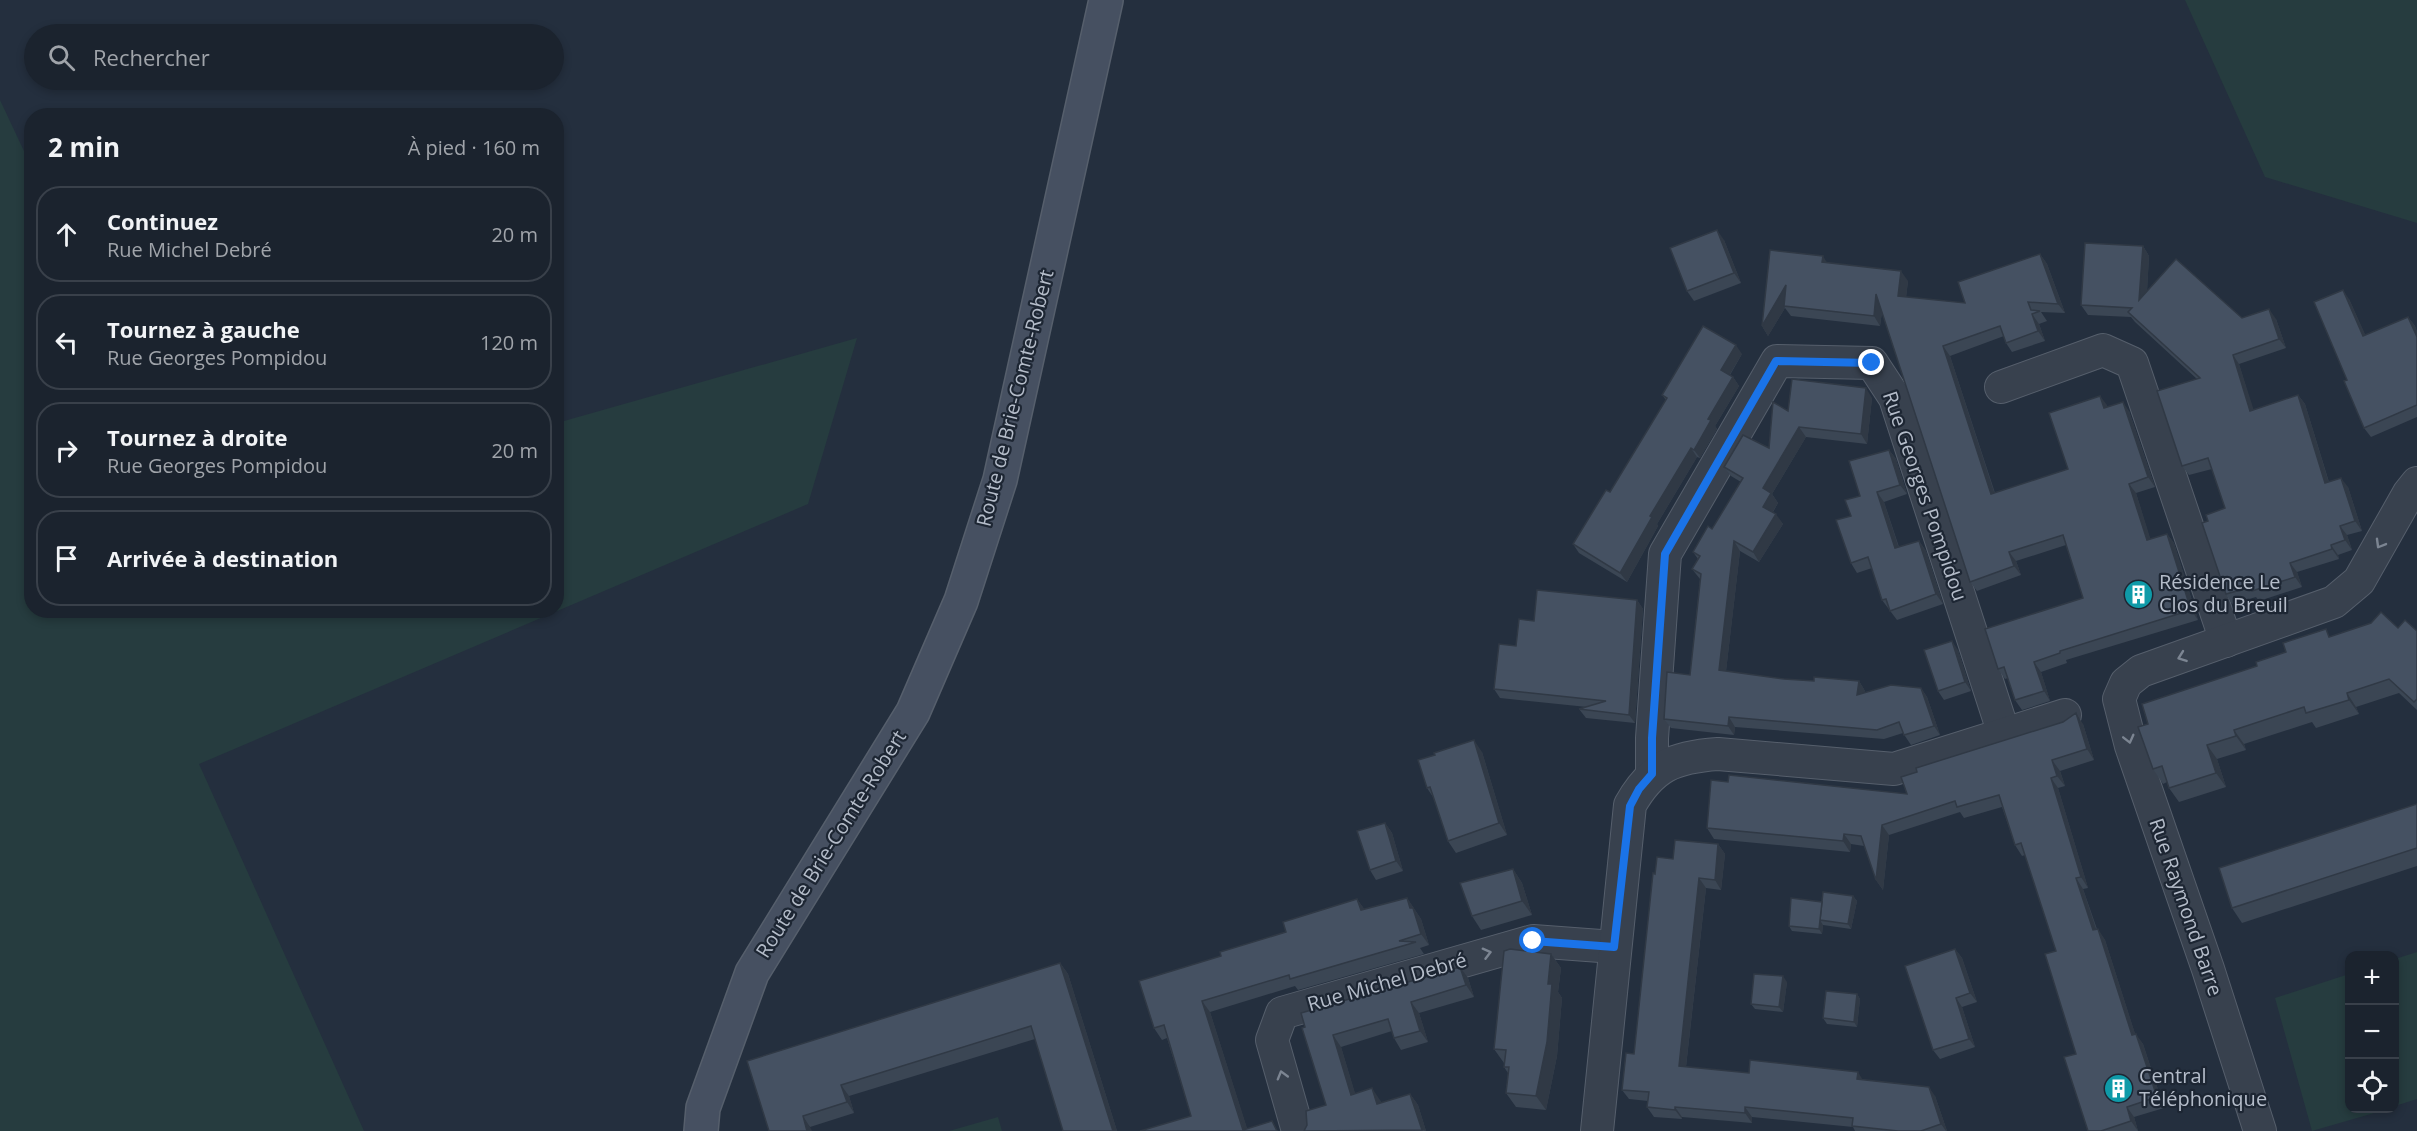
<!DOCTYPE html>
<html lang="fr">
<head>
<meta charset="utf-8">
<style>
  body { margin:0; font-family:"Open Sans",sans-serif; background:#282f3a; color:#f1f3f6 }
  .controls { position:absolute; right:18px; bottom:18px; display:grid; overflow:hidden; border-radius:12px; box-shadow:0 3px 9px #0003 }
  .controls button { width:54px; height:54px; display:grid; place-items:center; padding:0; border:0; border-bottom:2px solid #39404a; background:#1b232e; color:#f1f3f6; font:30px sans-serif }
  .stop { position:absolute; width:18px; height:18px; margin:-14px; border:4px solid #1a73e8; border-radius:50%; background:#fff }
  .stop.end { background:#1a73e8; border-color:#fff; box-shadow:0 2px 6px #0008 }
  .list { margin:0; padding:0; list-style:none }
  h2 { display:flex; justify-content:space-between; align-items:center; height:78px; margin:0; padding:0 24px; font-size:26px }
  h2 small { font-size:20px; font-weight:400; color:#a0a4aa }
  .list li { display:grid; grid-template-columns:39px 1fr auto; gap:18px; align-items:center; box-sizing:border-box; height:96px; margin:0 12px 12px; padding:0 12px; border:2px solid #39404a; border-radius:24px }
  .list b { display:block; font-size:22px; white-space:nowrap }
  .list p { margin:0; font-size:20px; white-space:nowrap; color:#a0a4aa }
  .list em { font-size:20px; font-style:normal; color:#a0a4aa }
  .icon { flex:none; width:33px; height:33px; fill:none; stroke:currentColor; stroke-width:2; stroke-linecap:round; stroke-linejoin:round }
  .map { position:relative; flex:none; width:2417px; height:1131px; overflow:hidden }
  .search { position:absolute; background:#1b232e; box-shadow:0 3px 9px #0003; left:24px; top:24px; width:540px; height:66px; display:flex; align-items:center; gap:15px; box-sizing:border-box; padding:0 21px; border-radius:33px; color:#a0a4aa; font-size:22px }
  .panel { position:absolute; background:#1b232e; box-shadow:0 3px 9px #0003; left:24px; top:108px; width:540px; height:510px; border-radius:24px }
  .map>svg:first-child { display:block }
  .green { fill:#263c3f }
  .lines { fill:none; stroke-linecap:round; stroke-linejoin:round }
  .minor-casing { stroke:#565f6c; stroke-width:34 }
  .secondary-casing { stroke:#565f6c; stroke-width:36 }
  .minor { stroke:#38414e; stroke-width:32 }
  .secondary { stroke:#465061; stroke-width:33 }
  .wall { fill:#3b4654 }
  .shaded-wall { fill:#303945 }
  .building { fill:#455162; stroke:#303945; stroke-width:1.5 }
  .oneway { stroke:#7c8592 }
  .route { stroke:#1a73e8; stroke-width:8 }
  .labels { text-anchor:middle; stroke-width:4.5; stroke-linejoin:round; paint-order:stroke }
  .street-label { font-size:20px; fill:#b4bcc9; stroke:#1d2633 }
  .poi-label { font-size:20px; fill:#b4bcc9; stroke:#1d2633; text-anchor:start }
</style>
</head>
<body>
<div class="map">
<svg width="2417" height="1131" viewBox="0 0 2417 1131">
  <rect width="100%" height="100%" fill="#242f3e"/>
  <g class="green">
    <path d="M2185,0H2417V223L2265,177Z"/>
    <path d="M0,100L31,166L32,610H556L557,423L857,338L808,504L199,764L364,1131H0Z"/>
    <path d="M2417,952V1099L2395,1106V959Z"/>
    <path d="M2349,974L2350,1108L2388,1109L2312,1131L2275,998Z"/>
    <path d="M998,1117L1002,1131H949Z"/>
  </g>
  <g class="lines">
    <defs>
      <g id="minor">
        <path d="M2001,387L2103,350L2132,363L2226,641"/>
        <path d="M1652,774V738L1665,554L1777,361L1872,363L1895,398L2004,734"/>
        <path d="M1298,1131L1272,1040L1282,1013L1533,941L1614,947"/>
        <path d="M1597,1131L1630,805C1652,766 1674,757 1718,754L1894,769L2065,715"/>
        <path d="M2260,1131L2208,969L2131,746L2119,699L2126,683L2141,671L2334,602L2359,581L2409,493L2417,483"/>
      </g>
      <path id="secondary" d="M701,1131L703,1108L752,973L913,712L961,601L1000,480L1106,0"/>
    </defs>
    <use href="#minor" class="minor-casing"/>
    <use href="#secondary" class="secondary-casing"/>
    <use href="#minor" class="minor"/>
    <use href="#secondary" class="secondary"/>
  </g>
  <g class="wall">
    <path d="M1724,240L1741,283L1694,301L1687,291Z"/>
    <path d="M2143,246L2149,256L2147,291L2242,318L2276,319L2286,348L2239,364L2253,410L2298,395L2305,404L2329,482L2348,487L2362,531L2347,535L2352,550L2338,555L2339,559L2297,572L2302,587L2259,601L2256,597L2232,604L2226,594L2208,521L2225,508L2212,469L2189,475L2182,466L2197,379L2135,322L2131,317L2088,315L2081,305Z"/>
    <path d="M2040,254L2047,264L2065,313L2041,312L2047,321L2039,324L2045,341L2012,352L2006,343L2004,336L1950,356L1995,493L2068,469L2100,396L2107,407L2129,411L2155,487L2136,493L2150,539L2167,534L2174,543L2198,620L2066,660L2067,663L2041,672L2050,701L2022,710L2015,700L2008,678L2005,679L1998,669L2083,598L2066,545L2016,561L2021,575L1977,591L1970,582L1882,312L1880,326L1791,316L1785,308L1768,336L1762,326L1827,263L1908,281L1906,297L1965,303Z"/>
    <path d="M2349,299L2365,335L2408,317L2415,326L2417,332V417L2371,437L2364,428L2347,380Z"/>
    <path d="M1742,354L1730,375L1733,377L1739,386L1715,426L1717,429L1700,458L1697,457L1657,524L1658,526L1627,582L1579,553L1573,544L1610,492L1666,400L1662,395Z"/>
    <path d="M1872,398L1867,444L1806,437L1772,494L1778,503L1773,512L1783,524L1759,562L1740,551L1726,671L1784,679L1814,681H1859L1865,691V692L1921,688L1927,697L1940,735L1911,745L1903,733L1884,739L1735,727L1734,735L1671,728L1664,719L1690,675L1700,579L1692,569L1698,559L1693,552L1712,529L1741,482L1731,476L1724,467L1769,448L1788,411Z"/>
    <path d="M1889,450L1896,459L1907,494L1884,502L1899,547L1919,541L1926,551L1943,604L1897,620L1882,600L1872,568L1857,573L1851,563V516L1860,496Z"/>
    <path d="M1637,600L1643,609L1635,723L1586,718L1579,709L1587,707L1500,698L1494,689L1516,646L1534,621Z"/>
    <path d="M2398,628L2417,631V710L2399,693L2356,707L2359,714L2316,728L2312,722L2244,744L2246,750L2217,759L2226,787L2179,802L2169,788L2167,782L2163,784L2153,769L2148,724L2257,666L2331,637Z"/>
    <path d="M1958,650L1971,691L1944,700L1938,691Z"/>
    <path d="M2083,724L2094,760L2060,771L2065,786L2058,788L2088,888L2083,889L2097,929L2105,940L2135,1034L2143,1044L2164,1108L2134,1117L2138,1131H2088L2076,1054L2056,951L2025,855L2022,856L2015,845L2002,807L1964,818L1960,812L1889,835L1883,890L1876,880L1864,846L1851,844L1850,852L1714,839L1707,828L1728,782L1907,794Z"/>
    <path d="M1482,752L1507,835L1456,853L1448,841L1433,797L1427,788Z"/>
    <path d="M2417,804V866L2242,923L2232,908Z"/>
    <path d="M1385,823L1392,833L1403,871L1376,880L1370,870Z"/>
    <path d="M1718,844L1725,854L1721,890L1706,888L1686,1067L1749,1073L1863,1080L1935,1096L1947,1131H1855L1853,1127L1752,1117V1123L1682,1117V1119L1654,1117L1647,1107L1648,1101L1629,1099L1622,1090L1634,1054L1655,874Z"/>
    <path d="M1513,869L1522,883L1532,915L1481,930L1472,916Z"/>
    <path d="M1853,896L1857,901L1851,929L1823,925L1822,934L1792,931L1789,926L1822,902Z"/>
    <path d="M1407,898L1421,919L1429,945L1420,948L1424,954L1298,990L1295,986L1210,1012L1247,1129L1279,1131H1140L1191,1116L1167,1038L1162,1040L1154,1028L1221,956L1286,932L1357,899L1364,909Z"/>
    <path d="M1955,949L1962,958L1977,1002L1962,1007L1975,1047L1940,1059L1933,1050Z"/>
    <path d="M1551,954L1561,968L1558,992L1562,998L1557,1056L1546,1110L1516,1107L1506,1093L1508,1073L1504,1067V1063L1494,1049Z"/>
    <path d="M1060,963L1068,974L1117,1131H1063L1035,1039L849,1096L854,1113L810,1127L747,1061Z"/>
    <path d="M1468,978L1474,997L1419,1013L1428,1042L1401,1050L1394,1038L1392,1031L1341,1047L1355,1094L1380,1100L1381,1103L1410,1094L1418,1105L1426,1131H1304L1326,1105L1302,1028Z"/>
    <path d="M1787,982L1783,1012L1755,1009L1751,1004Z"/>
    <path d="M1857,994L1860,999L1857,1027L1827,1024L1823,1018Z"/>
  </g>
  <g class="shaded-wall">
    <path d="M1717,230L1724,240L1741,283L1734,273Z"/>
    <path d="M2143,246L2149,256L2146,310L2139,300Z"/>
    <path d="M2040,254L2047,264L2065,313L2058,304Z"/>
    <path d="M1823,256L1829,266L1822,262Z"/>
    <path d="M1901,271L1908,281L1905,306L1898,296Z"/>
    <path d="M1786,285L1784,306L1785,308L1768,336L1762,326Z"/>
    <path d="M2343,290L2349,299L2370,345L2363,336Z"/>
    <path d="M1876,294L1883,303L1880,326L1874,316Z"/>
    <path d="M2269,309L2276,319L2286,348L2279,339Z"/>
    <path d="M2032,314L2039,324L2045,341L2038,331Z"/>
    <path d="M2408,317L2415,326L2417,332V337Z"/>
    <path d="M1736,345L1742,354L1727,379L1721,370Z"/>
    <path d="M1943,346L1950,356L1998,504L1991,494Z"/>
    <path d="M2233,355L2239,364L2257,420L2250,411Z"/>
    <path d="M1733,377L1739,386L1715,426L1717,429L1700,458L1694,450L1708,419Z"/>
    <path d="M1866,388L1872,398L1867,444L1861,434Z"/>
    <path d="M2298,395L2305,404L2332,493L2325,483Z"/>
    <path d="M2100,396L2107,405L2111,418L2104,408Z"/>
    <path d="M2123,402L2129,411L2155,487L2148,477Z"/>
    <path d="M1799,427L1806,437L1772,494L1778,503L1770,516L1763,507V488Z"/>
    <path d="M1691,448L1697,457L1657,524L1658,526L1627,582L1620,573L1650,516Z"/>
    <path d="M1889,450L1896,459L1907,494L1900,485Z"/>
    <path d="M2341,478L2348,487L2362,531L2355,521Z"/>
    <path d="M2129,484L2136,493L2154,550L2147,540Z"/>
    <path d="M1877,492L1884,502L1902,558L1895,548Z"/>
    <path d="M1776,514L1783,524L1759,562L1753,552Z"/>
    <path d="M2340,526L2347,535L2352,550L2345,540Z"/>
    <path d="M2167,534L2174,543L2198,620L2191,610Z"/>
    <path d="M1734,541L1740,551L1725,680L1719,670Z"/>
    <path d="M1919,541L1926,551L1943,604L1936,594Z"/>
    <path d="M2331,545L2338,555L2339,559L2332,549Z"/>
    <path d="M2009,552L2016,561L2021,575L2014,566Z"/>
    <path d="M2290,563L2297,572L2302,587L2295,577Z"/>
    <path d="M1637,600L1643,609L1635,723L1629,715Z"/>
    <path d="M1952,641L1958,650L1971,691L1965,682Z"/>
    <path d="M2034,662L2041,672L2050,701L2044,691Z"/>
    <path d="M1859,681L1865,691L1864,704L1857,695Z"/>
    <path d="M1921,688L1927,697L1940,735L1934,726Z"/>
    <path d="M2347,693L2356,707L2359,714L2349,700Z"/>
    <path d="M2076,713L2083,724L2094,760L2087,749Z"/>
    <path d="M1729,717L1735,727L1734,735L1728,726Z"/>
    <path d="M2234,730L2244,744L2246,750L2236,736Z"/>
    <path d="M1474,740L1482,752L1507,835L1499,823Z"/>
    <path d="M2207,745L2217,759L2226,787L2216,773Z"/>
    <path d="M2052,760L2060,771L2065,786L2057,776Z"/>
    <path d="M2051,778L2058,788L2088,888L2081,877Z"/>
    <path d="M1385,823L1392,833L1403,871L1396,861Z"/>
    <path d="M1882,825L1889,835L1883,890L1876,880Z"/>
    <path d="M1844,834L1851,844L1850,852L1843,841Z"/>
    <path d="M1718,844L1725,854L1721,890L1715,880Z"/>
    <path d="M1513,869L1522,883L1532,915L1522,901Z"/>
    <path d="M1699,878L1706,888L1685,1075L1679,1066Z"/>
    <path d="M2076,878L2083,889L2100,941L2093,930Z"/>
    <path d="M1853,896L1857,901L1851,929L1848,924Z"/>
    <path d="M1407,898L1421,919L1429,945L1421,934Z"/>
    <path d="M1357,899L1365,910H1361Z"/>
    <path d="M1822,902L1820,920L1823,925L1822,934L1819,929Z"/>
    <path d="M2098,929L2105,940L2139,1046L2132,1035Z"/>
    <path d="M1955,949L1962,958L1977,1002L1970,993Z"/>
    <path d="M1551,954L1561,968L1558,992L1562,998L1557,1056L1546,1110L1536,1096Z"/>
    <path d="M1060,963L1068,974L1117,1131H1113Z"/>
    <path d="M1460,967L1468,978L1474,997L1466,985Z"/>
    <path d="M1783,976L1787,982L1783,1012L1779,1007Z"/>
    <path d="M1857,994L1860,999L1857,1027L1854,1022Z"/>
    <path d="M1956,998L1962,1007L1975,1047L1969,1039Z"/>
    <path d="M1202,1001L1210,1012L1248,1131H1244Z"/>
    <path d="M1411,1002L1419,1013L1428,1042L1420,1031Z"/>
    <path d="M2136,1034L2143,1044L2164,1108L2157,1097Z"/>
    <path d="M1333,1035L1341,1047L1359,1106L1351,1095Z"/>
    <path d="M1858,1072L1864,1082L1857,1079Z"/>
    <path d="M841,1085L849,1096L854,1113L847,1102Z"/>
    <path d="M1929,1087L1935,1096L1947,1131H1946L1941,1124Z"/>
    <path d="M1372,1088L1380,1100L1385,1115L1377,1104Z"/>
    <path d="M1410,1094L1418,1105L1426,1131L1422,1130Z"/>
    <path d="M1675,1107L1682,1117V1119L1675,1110Z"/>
    <path d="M1745,1107L1752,1117V1123L1745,1113Z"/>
    <path d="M2127,1107L2134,1117L2138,1131L2131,1121Z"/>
    <path d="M803,1116L810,1127L812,1131H807Z"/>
  </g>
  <g class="building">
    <path d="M1717,230L1734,273L1687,291L1670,248Z"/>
    <path d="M2085,243L2143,246L2139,300L2176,259L2242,318L2269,309L2279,339L2233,355L2250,411L2298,395L2325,483L2341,478L2355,521L2340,526L2345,540L2331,545L2332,549L2290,563L2295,577L2252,591L2251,587L2226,594L2202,523L2208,521L2206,515L2225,508L2208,458L2182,466L2157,391L2200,378L2128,312L2132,308L2081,305Z"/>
    <path d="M1770,250L1823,256L1822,262L1901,271L1898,296L1965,303L1958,282L2040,254L2058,304L2028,302L2031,310L2040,311L2032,314L2038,331L2006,343L2000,326L1943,346L1991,494L2068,469L2049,413L2100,396L2104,408L2123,402L2148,477L2129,484L2147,540L2167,534L2191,610L2060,651V653L2034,662L2044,691L2015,700L2004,667L1998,669L1985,629L2083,598L2063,535L2009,552L2014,566L1970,582L1876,294L1874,316L1784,306L1786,285L1762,326Z"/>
    <path d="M2343,290L2363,336L2408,317L2417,337V405L2364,428L2344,381L2347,380L2314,302Z"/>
    <path d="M1703,326L1736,345L1721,370L1733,377L1708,419L1711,420L1694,450L1691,448L1650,516L1652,517L1620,573L1573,544L1606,490L1610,492L1667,398L1662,395Z"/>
    <path d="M1792,379L1866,388L1861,434L1799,427L1763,488L1771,493L1763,507L1776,514L1753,552L1734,541L1719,670L1784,679L1814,681V677L1859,681L1857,695L1891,685L1921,688L1934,726L1904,735L1899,722L1877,730L1729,717L1728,726L1664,719L1667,672L1690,675L1701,574L1692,569L1700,556L1693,552L1708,526L1712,529L1743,478L1724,467L1743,435L1769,448L1773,402L1788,411Z"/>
    <path d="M1889,450L1900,485L1877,492L1895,548L1919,541L1936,594L1890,611L1886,599L1882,600L1868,557L1851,563L1836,520L1851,516L1845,500L1860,496L1849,461Z"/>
    <path d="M1537,590L1637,600L1629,715L1579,709L1606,701L1494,689L1499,644L1516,646L1519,619L1534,621Z"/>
    <path d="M2381,612L2398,628L2405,620L2417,631V699L2414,702L2389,679L2347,693L2349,700L2306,713L2304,707L2234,730L2236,736L2207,745L2216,773L2169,788L2162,766L2153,769L2138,727L2148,724L2142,704L2257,666L2256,662L2286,652L2283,643L2326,629L2329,637L2371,623Z"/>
    <path d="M1952,641L1965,682L1938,691L1924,650Z"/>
    <path d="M2076,713L2087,749L2052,760L2057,776L2051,778L2081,877L2076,878L2093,930L2098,929L2132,1035L2136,1034L2157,1097L2127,1107L2131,1121L2101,1131H2088L2064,1057L2076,1054L2045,954L2056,951L2021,843L2015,845L1999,795L1957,807L1955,801L1882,825L1876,880L1861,836L1844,834L1843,841L1707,828L1711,780L1728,782L1729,775L1907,794L1901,777L1917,772L1916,768L2063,722Z"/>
    <path d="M1474,740L1499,823L1448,841L1430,787L1427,788L1418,760L1435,755L1434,753Z"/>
    <path d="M2417,804V848L2232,908L2219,868Z"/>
    <path d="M1385,823L1396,861L1370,870L1357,831Z"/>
    <path d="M1675,840L1718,844L1715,880L1699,878L1679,1066L1749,1073L1750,1060L1858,1072L1857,1079L1929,1087L1941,1124L1921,1131H1898L1852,1126L1853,1118L1745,1107V1113L1675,1107V1110L1647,1107L1649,1092L1622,1090L1626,1053L1634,1054L1653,873L1655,874L1657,857L1673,859Z"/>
    <path d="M1513,869L1522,901L1472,916L1460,883Z"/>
    <path d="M1823,892L1853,896L1848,924L1820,920Z"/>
    <path d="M1407,898L1410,908H1413L1421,934L1399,941L1416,942L1290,979L1289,975L1202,1001L1243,1130L1272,1121L1277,1131H1140L1191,1116L1164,1025L1154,1028L1139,981L1221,956L1220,952L1286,932L1283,922L1357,899L1361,910Z"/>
    <path d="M1791,898L1822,902L1819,929L1789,926Z"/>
    <path d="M1510,949L1551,954L1548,984H1552L1547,1042L1536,1096L1506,1093L1509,1067H1504L1506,1050L1494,1049L1504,951Z"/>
    <path d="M1955,949L1970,993L1956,998L1969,1039L1933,1050L1905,966Z"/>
    <path d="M1060,963L1113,1131H1063L1031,1026L841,1085L847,1102L803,1116L807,1131H769L747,1061Z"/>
    <path d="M1460,967L1466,985L1411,1002L1420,1031L1394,1038L1388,1019L1333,1035L1351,1095L1372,1088L1377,1104L1410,1094L1422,1130L1304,1131L1307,1125L1306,1111L1326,1105L1302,1028L1305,1027L1301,1013Z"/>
    <path d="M1754,974L1783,976L1779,1007L1751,1004Z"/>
    <path d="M1826,991L1857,994L1854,1022L1823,1018Z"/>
  </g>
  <defs><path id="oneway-chevron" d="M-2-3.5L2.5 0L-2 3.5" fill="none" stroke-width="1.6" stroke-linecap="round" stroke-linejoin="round" transform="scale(1.5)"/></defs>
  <g class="oneway">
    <use href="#oneway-chevron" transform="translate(2380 544) rotate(120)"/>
    <use href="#oneway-chevron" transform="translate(2182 657) rotate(160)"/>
    <use href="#oneway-chevron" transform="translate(2129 739) rotate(76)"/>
    <use href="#oneway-chevron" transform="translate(1487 953) rotate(-15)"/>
    <use href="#oneway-chevron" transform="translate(1282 1075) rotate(-106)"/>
  </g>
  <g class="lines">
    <path class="route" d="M1533,941L1614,947L1630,806L1639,789L1652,774V738L1665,554L1776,361L1872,363"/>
  </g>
  <defs>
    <symbol id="building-disc" viewBox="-11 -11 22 22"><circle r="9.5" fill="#0f9aa8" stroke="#1d2633"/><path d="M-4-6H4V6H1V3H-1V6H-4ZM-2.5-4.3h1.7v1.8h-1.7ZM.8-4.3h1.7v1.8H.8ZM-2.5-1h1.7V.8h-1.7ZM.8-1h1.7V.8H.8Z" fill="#fff"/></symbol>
  </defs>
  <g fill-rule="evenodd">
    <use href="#building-disc" x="2122" y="578" width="33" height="33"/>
    <use href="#building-disc" x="2102" y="1072" width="33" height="33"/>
  </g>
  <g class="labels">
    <g class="street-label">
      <text transform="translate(1015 398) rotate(-76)" y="7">Route de Brie-Comte-Robert</text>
      <text transform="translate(1925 496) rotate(71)" y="7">Rue Georges Pompidou</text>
      <text transform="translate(831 844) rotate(-58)" y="7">Route de Brie-Comte-Robert</text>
      <text transform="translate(2186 907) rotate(71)" y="7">Rue Raymond Barre</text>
      <text transform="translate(1387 982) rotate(-16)" y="7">Rue Michel Debré</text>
    </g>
    <g class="poi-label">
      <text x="2159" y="589">Résidence Le<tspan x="2159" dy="23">Clos du Breuil</tspan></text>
      <text x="2139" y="1083">Central<tspan x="2139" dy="23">Téléphonique</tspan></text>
    </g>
  </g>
</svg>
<div class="controls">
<button>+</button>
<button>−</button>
<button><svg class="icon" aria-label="locate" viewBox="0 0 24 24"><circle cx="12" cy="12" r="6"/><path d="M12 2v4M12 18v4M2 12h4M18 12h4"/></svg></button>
</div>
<div class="stop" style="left:1533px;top:941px"></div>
<div class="stop end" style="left:1872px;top:363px"></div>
<div class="search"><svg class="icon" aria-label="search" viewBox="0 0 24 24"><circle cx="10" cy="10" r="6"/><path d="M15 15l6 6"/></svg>Rechercher</div>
<section class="panel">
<h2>2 min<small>À pied · 160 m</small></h2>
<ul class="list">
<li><svg class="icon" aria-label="ahead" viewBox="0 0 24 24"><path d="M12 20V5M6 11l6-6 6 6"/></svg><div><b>Continuez</b><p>Rue Michel Debré</p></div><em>20 m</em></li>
<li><svg class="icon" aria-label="left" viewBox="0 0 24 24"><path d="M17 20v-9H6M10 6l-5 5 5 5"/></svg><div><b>Tournez à gauche</b><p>Rue Georges Pompidou</p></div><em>120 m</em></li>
<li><svg class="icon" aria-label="right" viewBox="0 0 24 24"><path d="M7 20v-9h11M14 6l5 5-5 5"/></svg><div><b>Tournez à droite</b><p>Rue Georges Pompidou</p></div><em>20 m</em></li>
<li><svg class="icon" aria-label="arrive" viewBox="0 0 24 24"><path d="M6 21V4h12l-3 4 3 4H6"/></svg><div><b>Arrivée à destination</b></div></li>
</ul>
</section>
</div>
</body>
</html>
